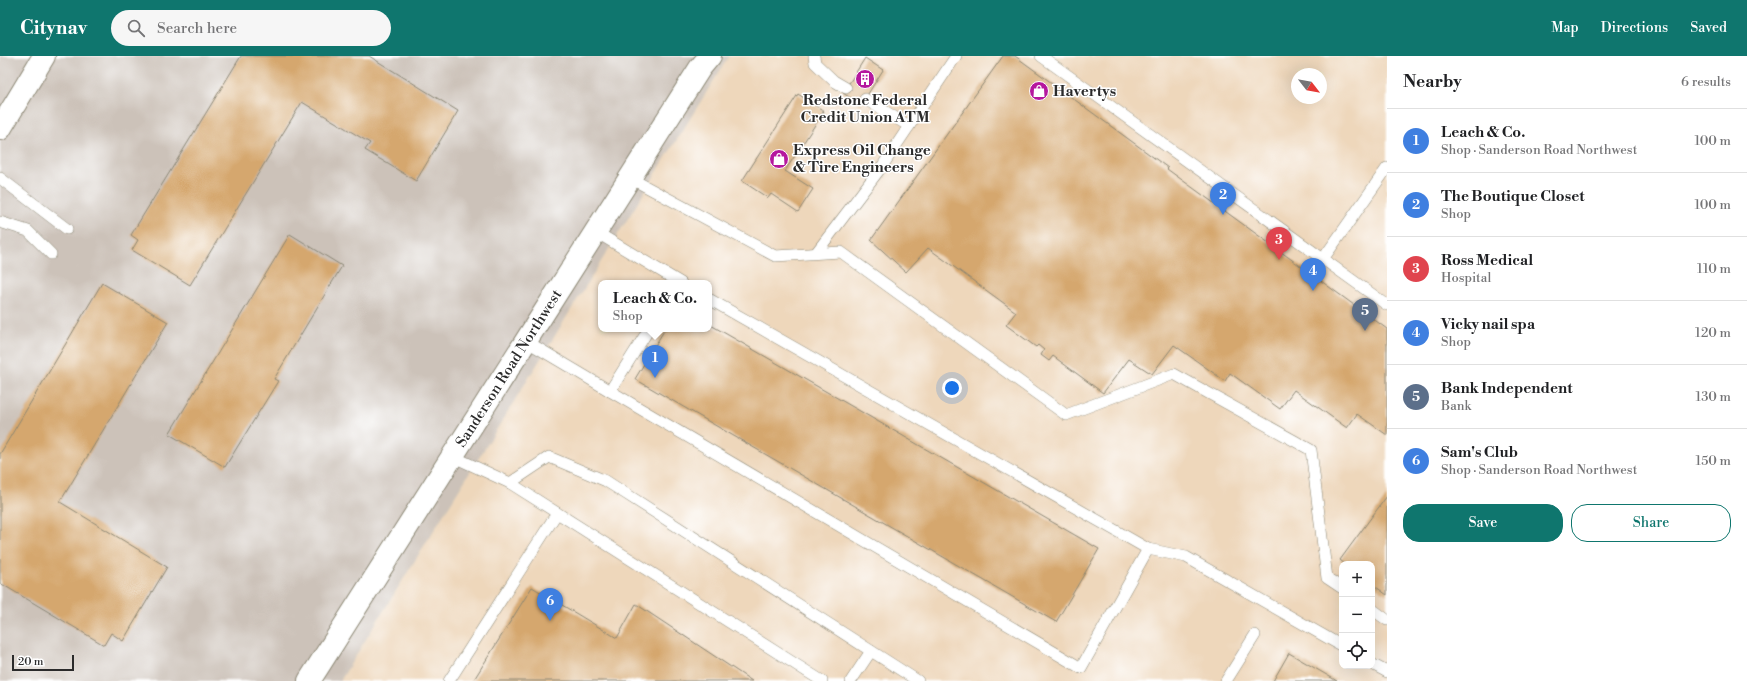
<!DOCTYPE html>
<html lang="en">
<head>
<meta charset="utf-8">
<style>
  body { margin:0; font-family:"Libre Bodoni",serif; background:#f6f6f6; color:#202124 }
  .controls { position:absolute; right:12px; bottom:12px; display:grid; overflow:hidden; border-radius:8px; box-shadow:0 4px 16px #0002 }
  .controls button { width:36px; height:36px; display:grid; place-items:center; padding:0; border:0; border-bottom:1px solid #e0e0e0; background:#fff; color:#202124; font:20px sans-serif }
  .compass { position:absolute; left:1291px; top:12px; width:36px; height:36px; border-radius:50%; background:#fff; box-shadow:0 4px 16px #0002; rotate:121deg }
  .scale { position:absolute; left:12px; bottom:10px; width:62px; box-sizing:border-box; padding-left:4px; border:2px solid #2b2b2b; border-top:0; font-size:11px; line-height:14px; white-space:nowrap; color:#2b2b2b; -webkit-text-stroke:3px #fff; paint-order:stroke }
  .you { position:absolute; left:952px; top:332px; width:14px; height:14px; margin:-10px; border:3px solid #fff; border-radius:50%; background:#1a73e8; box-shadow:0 0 0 6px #1a73e833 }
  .badge { display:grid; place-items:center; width:26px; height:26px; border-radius:50%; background:#0f766e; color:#fff; font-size:13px; font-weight:700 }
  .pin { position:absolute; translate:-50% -33px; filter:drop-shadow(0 1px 2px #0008) }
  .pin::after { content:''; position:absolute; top:21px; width:14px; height:12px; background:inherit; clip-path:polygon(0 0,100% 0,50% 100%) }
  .popup { position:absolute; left:598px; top:224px; width:114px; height:52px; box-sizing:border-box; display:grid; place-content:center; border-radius:8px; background:#fff; filter:drop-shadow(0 1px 3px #0005); font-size:13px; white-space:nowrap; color:#757577 }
  .popup b { font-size:15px; color:#202124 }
  .popup::after { content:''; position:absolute; left:50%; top:100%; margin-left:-8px; border:8px solid transparent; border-top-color:#fff }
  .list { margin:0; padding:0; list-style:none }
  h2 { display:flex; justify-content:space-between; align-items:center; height:52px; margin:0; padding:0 16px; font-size:17px }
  h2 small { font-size:13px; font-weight:400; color:#757577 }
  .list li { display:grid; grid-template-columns:26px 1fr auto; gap:12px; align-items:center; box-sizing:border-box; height:64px; padding:0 16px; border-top:1px solid #e0e0e0 }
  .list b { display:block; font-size:15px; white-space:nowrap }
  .list p { margin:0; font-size:13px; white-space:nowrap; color:#757577 }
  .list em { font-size:13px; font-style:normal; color:#757577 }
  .actions { display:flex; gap:8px; padding:12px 16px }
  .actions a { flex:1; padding:9px 0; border:1px solid #0f766e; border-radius:16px; text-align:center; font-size:14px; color:#0f766e }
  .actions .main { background:#0f766e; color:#fff }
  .icon { flex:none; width:22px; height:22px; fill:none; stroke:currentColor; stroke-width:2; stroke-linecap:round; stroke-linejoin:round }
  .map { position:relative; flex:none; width:1387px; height:625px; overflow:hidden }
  header { display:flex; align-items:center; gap:24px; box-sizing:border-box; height:56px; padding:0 20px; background:#0f766e; color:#fff }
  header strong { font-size:19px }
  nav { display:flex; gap:22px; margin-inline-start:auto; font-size:14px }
  .search { width:280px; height:36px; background:#f6f6f6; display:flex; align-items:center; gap:10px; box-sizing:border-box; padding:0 14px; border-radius:22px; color:#757577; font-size:15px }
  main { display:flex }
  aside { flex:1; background:#fff }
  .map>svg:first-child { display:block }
  .built { fill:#eed7bb; fill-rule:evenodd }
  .industrial { fill:#ccc2b9 }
  .building { fill:#d5a76e }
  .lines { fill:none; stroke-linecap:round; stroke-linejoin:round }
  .lane-casing { stroke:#8a8572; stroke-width:12 }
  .street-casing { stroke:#8a8572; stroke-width:24 }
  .lane { stroke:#fff; stroke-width:11 }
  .street { stroke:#fff; stroke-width:22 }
  .labels { text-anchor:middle; stroke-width:3; stroke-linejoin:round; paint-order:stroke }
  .poi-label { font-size:15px; font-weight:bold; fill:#2b2b2b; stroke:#fff; text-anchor:start }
  .street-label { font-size:15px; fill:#2b2b2b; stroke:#fff }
</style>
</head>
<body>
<header>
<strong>Citynav</strong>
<div class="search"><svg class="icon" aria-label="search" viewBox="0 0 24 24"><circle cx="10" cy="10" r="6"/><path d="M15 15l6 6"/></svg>Search here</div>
<nav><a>Map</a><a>Directions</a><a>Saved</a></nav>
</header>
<main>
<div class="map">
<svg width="1387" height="625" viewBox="0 0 1387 625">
  <rect width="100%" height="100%" fill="#fff"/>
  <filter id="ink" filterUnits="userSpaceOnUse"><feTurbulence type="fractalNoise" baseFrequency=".025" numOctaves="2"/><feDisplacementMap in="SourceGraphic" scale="8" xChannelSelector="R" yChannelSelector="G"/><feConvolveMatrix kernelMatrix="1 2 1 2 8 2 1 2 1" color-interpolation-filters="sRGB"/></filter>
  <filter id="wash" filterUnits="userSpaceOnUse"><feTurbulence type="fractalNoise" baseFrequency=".012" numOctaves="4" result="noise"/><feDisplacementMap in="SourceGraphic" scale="16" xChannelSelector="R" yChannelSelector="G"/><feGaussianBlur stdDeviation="0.9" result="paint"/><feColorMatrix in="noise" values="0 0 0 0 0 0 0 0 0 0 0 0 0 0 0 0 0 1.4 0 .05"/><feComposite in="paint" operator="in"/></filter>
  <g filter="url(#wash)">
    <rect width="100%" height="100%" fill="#eadfba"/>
    <path class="built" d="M729,0H1387V625H340ZM1297,18H1321V42H1297ZM601,227H709V273H601ZM1342,508H1372V610H1342Z"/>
    <path class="industrial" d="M0,0H729L340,625H0Z"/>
    <g id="blocks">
      <g class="building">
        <path d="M241,0H369L458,55L416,125L365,94L370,87L302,46L190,229L132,194L138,184L131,179Z"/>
        <path d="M1003,0H1015L1168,112L1167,113L1387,273V379L1357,358L1347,372L1294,334L1280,353L1230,317L1225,325L1174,289L1152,318L1129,303L1103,337L1053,300L1049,305L1041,299L1044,294L1038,289L1036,291L1006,269L1016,256L928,192L906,216L871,184Z"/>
        <path d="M865,2L883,14L861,49L843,37Z"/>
        <path d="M798,38L824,55L785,115L813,133L798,156L771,138L768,142L742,125Z"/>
        <path d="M290,178L342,210L274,323L278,325L225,411L169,378Z"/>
        <path d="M102,227L168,266L60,446L167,511L123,585L111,577L104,589L0,527V398Z"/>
        <path d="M709,268L1099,493L1056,566L635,323L665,273H709Z"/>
        <path d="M1387,440V539L1372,528V508H1345L1340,504Z"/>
        <path d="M532,531L617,582L636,548L752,625H473Z"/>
        <path d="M1289,597L1337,625H1273Z"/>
      </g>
    </g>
  </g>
  <g filter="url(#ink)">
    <use href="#blocks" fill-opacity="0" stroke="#8a8572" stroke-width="1"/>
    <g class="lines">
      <defs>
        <g id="lane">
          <path d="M814,0L815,7L834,25L846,32"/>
          <path d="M1041,0L1387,249"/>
          <path d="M865,43L909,70"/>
          <path d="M0,122L67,173"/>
          <path d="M630,122L775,200L841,196L1066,359L1174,318L1311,394L1327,522L1342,532"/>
          <path d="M0,166L28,175L51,198"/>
          <path d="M596,176L681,227"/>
          <path d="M816,197L883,109L956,0"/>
          <path d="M1323,203L1387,112"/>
          <path d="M709,243L1148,493L1186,501L1342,590"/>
          <path d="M526,285L610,335L649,273"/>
          <path d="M610,335L1081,612L1148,493"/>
          <path d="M452,400L510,427L549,401L606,425L918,625"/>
          <path d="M510,427L822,625"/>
          <path d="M1372,553L1387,564"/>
          <path d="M1372,608L1387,616"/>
          <path d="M449,625L557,457"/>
          <path d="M851,625L871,595"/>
          <path d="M1226,625L1255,579"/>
        </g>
        <g id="street">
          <path d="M0,73L44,0"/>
          <path id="s1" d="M309,625L700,12L710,0"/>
        </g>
      </defs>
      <use href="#lane" class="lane-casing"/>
      <use href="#street" class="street-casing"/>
      <use href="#lane" class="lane"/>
      <use href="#street" class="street"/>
    </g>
  </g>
  <defs>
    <symbol id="building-disc" viewBox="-11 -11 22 22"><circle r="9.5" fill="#b5179e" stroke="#fff"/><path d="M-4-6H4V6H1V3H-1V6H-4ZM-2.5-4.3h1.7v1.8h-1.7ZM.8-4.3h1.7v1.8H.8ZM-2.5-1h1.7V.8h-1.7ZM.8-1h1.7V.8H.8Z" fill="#fff"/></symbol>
    <symbol id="shop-disc" viewBox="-11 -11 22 22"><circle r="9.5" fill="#b5179e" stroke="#fff"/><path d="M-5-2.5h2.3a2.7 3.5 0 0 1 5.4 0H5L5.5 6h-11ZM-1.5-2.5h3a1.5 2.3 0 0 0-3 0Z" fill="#fff"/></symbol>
  </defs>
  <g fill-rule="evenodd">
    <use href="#building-disc" x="854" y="12" width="22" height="22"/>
    <use href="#shop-disc" x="1028" y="24" width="22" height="22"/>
    <use href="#shop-disc" x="768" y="92" width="22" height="22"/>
  </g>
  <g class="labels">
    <g class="poi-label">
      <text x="1053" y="40">Havertys</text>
      <text x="865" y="49" text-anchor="middle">Redstone Federal<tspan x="865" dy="17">Credit Union ATM</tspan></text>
      <text x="793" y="99">Express Oil Change<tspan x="793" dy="17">&amp; Tire Engineers</tspan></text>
    </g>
    <g class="street-label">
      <text dy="5" stroke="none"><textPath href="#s1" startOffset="371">Sanderson Road Northwest</textPath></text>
    </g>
  </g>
</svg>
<div class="controls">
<button>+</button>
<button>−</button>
<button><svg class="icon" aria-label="locate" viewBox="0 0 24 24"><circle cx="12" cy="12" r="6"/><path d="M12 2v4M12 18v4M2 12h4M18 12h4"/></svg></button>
</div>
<svg class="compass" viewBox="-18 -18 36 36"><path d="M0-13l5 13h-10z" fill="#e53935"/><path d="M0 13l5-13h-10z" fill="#757577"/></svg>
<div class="scale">20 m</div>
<div class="you"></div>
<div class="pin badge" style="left:655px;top:322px;background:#3f7fe0">1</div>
<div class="popup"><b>Leach &amp; Co.</b>Shop</div>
<div class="pin badge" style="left:1223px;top:159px;background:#3f7fe0">2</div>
<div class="pin badge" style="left:1279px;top:204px;background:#e0444e">3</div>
<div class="pin badge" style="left:1313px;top:235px;background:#3f7fe0">4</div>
<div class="pin badge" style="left:1365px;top:275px;background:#5c6f8a">5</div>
<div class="pin badge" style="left:550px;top:565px;background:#3f7fe0">6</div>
</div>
<aside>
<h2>Nearby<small>6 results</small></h2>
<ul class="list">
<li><span class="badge" style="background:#3f7fe0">1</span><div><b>Leach &amp; Co.</b><p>Shop · Sanderson Road Northwest</p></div><em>100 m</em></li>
<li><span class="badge" style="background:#3f7fe0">2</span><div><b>The Boutique Closet</b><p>Shop</p></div><em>100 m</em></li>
<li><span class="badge" style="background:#e0444e">3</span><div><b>Ross Medical</b><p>Hospital</p></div><em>110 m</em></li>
<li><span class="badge" style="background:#3f7fe0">4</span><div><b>Vicky nail spa</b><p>Shop</p></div><em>120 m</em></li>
<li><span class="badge" style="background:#5c6f8a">5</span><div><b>Bank Independent</b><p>Bank</p></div><em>130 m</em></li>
<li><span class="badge" style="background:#3f7fe0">6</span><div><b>Sam's Club</b><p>Shop · Sanderson Road Northwest</p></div><em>150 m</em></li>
</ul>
<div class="actions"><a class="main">Save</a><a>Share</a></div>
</aside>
</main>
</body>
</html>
